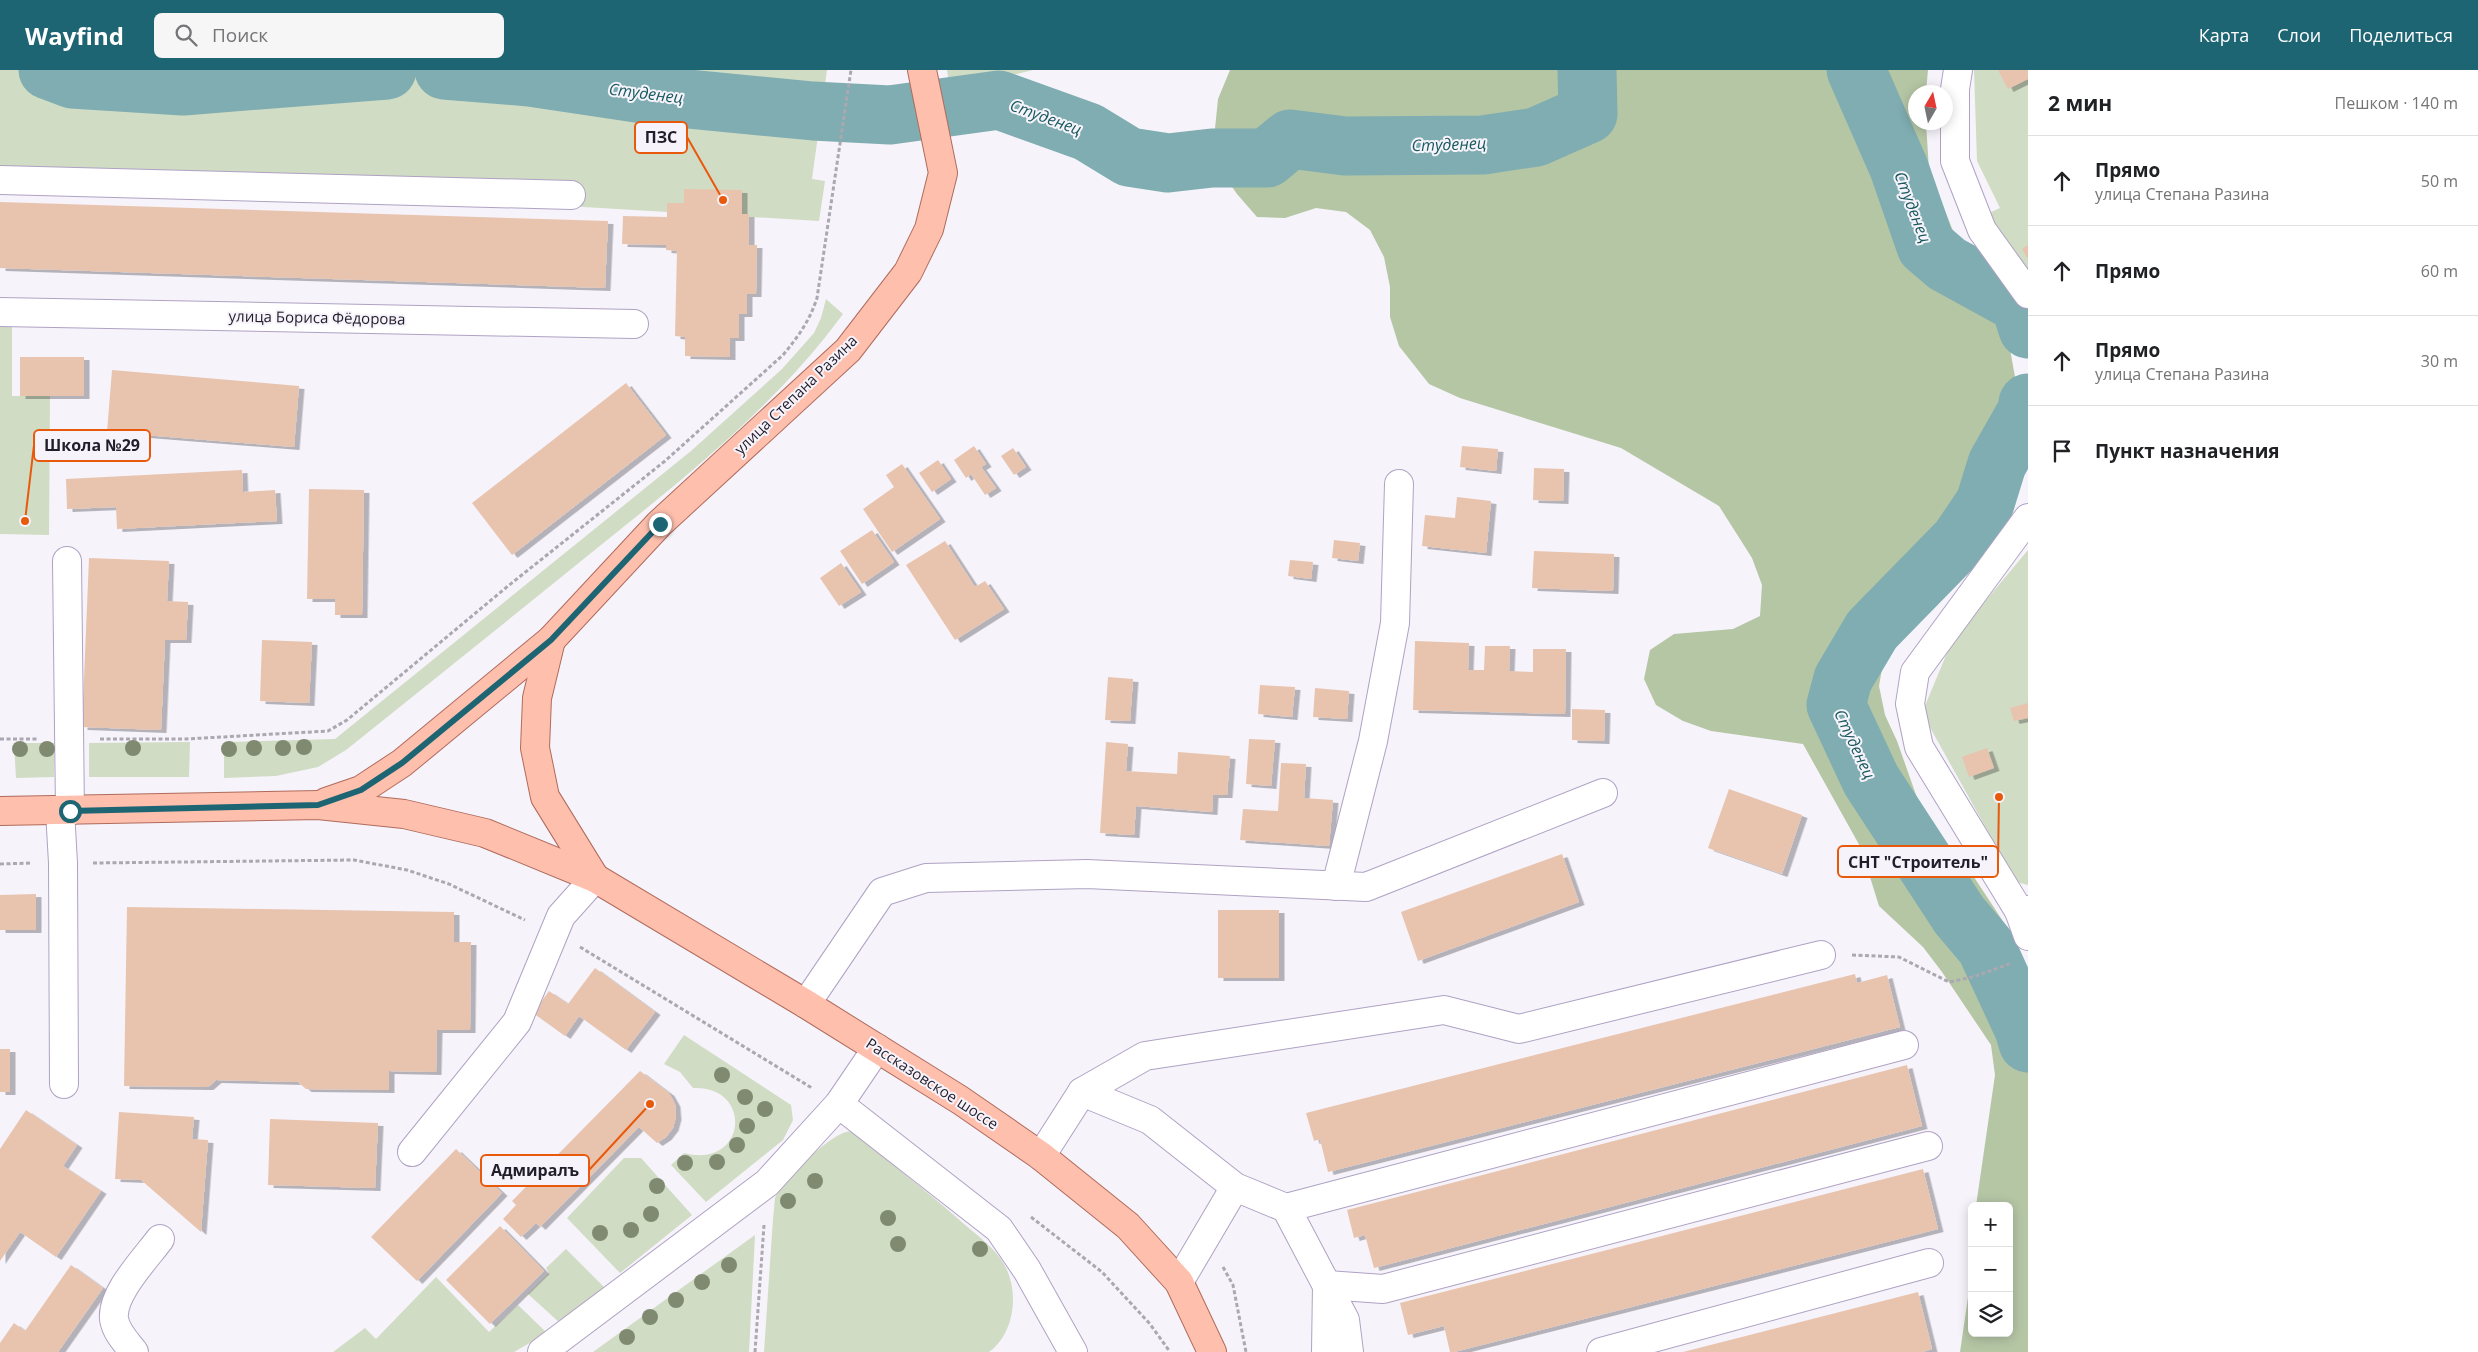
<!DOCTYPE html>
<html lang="ru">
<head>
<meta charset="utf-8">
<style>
  body { margin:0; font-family:"Open Sans",sans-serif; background:#f6f6f6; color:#202124 }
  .controls { position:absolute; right:15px; bottom:15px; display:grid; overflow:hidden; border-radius:8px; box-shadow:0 2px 12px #0003 }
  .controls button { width:45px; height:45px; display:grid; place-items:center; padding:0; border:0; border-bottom:1px solid #e0e0e0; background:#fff; color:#202124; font:25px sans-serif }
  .compass { position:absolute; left:1908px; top:15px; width:45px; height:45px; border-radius:50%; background:#fff; box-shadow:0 2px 12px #0003; rotate:9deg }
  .stop { position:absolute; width:15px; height:15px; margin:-11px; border:4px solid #1e6574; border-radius:50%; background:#fff }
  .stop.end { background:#1e6574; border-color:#fff; box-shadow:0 1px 5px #0008 }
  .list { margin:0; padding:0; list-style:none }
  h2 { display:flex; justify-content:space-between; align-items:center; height:65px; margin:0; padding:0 20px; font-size:21px }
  h2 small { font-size:16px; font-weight:400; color:#757577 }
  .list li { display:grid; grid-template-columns:32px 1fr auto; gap:15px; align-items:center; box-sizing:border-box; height:90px; padding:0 20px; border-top:1px solid #e0e0e0 }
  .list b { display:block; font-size:19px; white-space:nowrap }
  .list p { margin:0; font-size:16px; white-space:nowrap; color:#757577 }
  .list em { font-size:16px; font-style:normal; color:#757577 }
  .icon { flex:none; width:28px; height:28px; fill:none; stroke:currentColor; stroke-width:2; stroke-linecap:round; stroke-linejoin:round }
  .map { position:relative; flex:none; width:2028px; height:1282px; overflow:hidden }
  header { display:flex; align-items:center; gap:30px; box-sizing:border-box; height:70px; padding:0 25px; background:#1e6574; color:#fff }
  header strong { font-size:24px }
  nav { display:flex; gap:28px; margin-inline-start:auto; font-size:18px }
  .search { width:350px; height:45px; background:#f6f6f6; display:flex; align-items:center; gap:12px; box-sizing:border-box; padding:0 18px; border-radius:8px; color:#757577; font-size:19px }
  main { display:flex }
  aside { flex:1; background:#fff }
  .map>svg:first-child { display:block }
  .green { fill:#d0dcc4 }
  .forest { fill:#b5c6a5 }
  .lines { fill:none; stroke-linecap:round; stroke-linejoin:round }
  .river { stroke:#7fadb1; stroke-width:59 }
  .building { fill:#e8c4af; filter:url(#shadow) }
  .minor-casing { stroke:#afa2c3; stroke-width:30 }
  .major-casing { stroke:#b06b5c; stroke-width:30 }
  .path { stroke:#aba8b1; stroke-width:3; stroke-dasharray:4 2.5; stroke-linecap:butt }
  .minor { stroke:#fff; stroke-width:28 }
  .major { stroke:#febfad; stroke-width:28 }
  .tree { fill:#808a71 }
  .route { stroke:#1e6574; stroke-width:6 }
  .labels { text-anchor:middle; stroke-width:4; stroke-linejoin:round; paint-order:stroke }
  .street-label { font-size:15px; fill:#221d2a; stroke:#f6f3fb }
  .water-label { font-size:16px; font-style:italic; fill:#17595e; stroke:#f6f3fb }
  .leader { fill:none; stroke:#e8590c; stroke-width:2 }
  .callout-dot { fill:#e8590c; stroke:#f6f3fb; stroke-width:2 }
  .callout { fill:#f6f3fb; stroke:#e8590c; stroke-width:2 }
  .callout-label { font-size:16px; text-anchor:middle; font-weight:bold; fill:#221d2a }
</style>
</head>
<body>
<header>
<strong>Wayfind</strong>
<div class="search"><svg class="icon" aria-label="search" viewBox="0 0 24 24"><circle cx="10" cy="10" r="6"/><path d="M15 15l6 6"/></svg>Поиск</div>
<nav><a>Карта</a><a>Слои</a><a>Поделиться</a></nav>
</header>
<main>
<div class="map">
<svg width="2028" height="1282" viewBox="0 0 2028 1282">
  <defs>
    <filter id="shadow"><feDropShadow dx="5.5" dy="3" stdDeviation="0" flood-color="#0004"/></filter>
  </defs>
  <rect width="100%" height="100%" fill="#f6f3fb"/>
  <g class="green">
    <path d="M0,0H827L812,109L825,111L819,151L0,102Z"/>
    <path d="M947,0H1033L950,21Z"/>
    <path d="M1974,0H2028V201L1987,144L2000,138L1977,91Z"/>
    <path d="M826,229L843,244C774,338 682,410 591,483C510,549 428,614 346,680L318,697L276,706L224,708V672L335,669L691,381L782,299L814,263L821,248Z"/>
    <path d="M0,254H12V326H50L49,465L0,464Z"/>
    <path d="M2028,480V815L2016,812L1922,643L1952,571Z"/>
    <path d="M190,672L189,707H89V673Z"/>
    <path d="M14,673H54V707L16,708Z"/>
    <path d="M684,965L791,1035L793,1050L783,1070L706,1132L671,1095L684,1083C747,1100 754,1015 693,1018L680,1002L664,994Z"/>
    <path d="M851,1061C889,1092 928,1122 964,1154C977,1165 993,1177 1002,1191C1020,1217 1016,1263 989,1282H764L773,1149L775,1128L781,1115C797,1100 830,1063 851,1061Z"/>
    <path d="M624,1088H641L692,1145L620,1203L567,1148Z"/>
    <path d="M755,1165L749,1282H593Z"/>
    <path d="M566,1179L604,1217L560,1253L528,1224L549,1203L546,1198Z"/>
    <path d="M436,1207L489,1262L518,1235L547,1263L514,1282H333L365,1258L376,1269Z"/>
  </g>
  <path class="forest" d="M1230,0H1928L1926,22H1916V52L1926,53L1929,100L1979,227L1999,251L2010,279L2015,307L2008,366L2009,395L2000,423L1989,450L1937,520L1915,539L1884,587L1879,616L1885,645L1897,671L1927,756L1946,779L1968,798L2016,871L2028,900V1282H1960L1972,1200V1263H2009V1136H1976L1995,1005L1991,975L1942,902L1923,877L1879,836L1861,778L1803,674L1711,661L1683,651L1656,635L1644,609L1650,580L1674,564L1733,559L1760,546L1762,515L1752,488L1719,436L1621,378L1460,328L1429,314L1399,276L1390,247V217L1384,187L1370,160L1346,142L1316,138L1285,148L1257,147L1237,124L1212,88L1218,29Z"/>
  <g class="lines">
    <g class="river">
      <path d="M48,0L72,9L183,16L387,0"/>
      <path d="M444,0L530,7L657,26L813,41L890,45L999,30L1088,62L1129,87L1168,93L1212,88H1267L1290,69L1345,76L1483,75L1536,67L1588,44L1587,0"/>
      <path d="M1856,0L1899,98L1926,176L1947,194L2020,234L2028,259"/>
      <path d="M2028,333L2027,341L1997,394L1985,433L1960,470L1872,560L1843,609L1836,635L1871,710L1959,845L1986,877L2024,959L2028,973"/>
    </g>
  </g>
  <g class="building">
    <path d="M1998,0H2028V9L2008,19Z"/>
    <path d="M684,119L742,120V144H749V175H757L756,224H747V244H739V268H730V287L685,286V267L675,266L677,181L666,180V175L622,174L623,146L667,147V133H684Z"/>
    <path d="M0,132L608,151L605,218L0,198Z"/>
    <path d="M2028,175V189L2022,179Z"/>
    <rect x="20" y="287" width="64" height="39"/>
    <path d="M112,300L299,316L294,377L107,362Z"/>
    <path d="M626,313L666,365L512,485L472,433Z"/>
    <path d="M974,376L986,394L981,397L996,418L985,425L971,404L966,408L954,390Z"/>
    <path d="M1462,376L1498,379L1496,401L1460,397Z"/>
    <path d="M1013,378L1026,397L1014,405L1001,386Z"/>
    <path d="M938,390L951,409L932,422L919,403Z"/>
    <path d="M902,394L940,449L892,482L863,439L894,417L886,405Z"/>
    <path d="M1534,398L1564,399L1563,431L1533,430Z"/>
    <path d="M242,400L243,422L275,420L277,451L117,459L116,437L67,439L66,409Z"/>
    <path d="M309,419L364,420L362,545H335V529H307Z"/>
    <path d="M1457,427L1491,431L1486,483L1422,476L1425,445L1455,448Z"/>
    <path d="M872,460L894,492L862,514L840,481Z"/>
    <path d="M1334,470L1360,473L1358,491L1332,488Z"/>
    <path d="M945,471L975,517L985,511L1004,539L955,570L906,495Z"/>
    <path d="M1534,481L1614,484L1613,521L1532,518Z"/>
    <path d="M89,488L169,491L167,531L188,532L186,570H165L161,660L82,657Z"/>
    <path d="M1290,490L1313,492L1311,509L1288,506Z"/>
    <path d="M841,493L861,522L839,536L820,508Z"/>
    <path d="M262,570L312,572L309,633L260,631Z"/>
    <path d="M1415,571L1469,573L1468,600H1484L1485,576H1510L1509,601L1533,602V579H1566L1565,644L1413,640Z"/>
    <path d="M1108,607L1133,609L1130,651L1105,650Z"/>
    <path d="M1260,615L1295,617L1292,647L1258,644Z"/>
    <path d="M1315,618L1349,621L1347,649L1313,647Z"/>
    <path d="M2028,633V648L2014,651L2010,638Z"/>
    <path d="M1572,639L1605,640L1604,671L1572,670Z"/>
    <path d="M1249,669L1275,670L1271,716L1246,714Z"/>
    <path d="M1106,672L1128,674L1126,701L1177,704L1178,682L1230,686L1227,725H1213L1212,742L1136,736L1134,765L1100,763Z"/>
    <path d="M1987,678L1994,698L1969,707L1962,687Z"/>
    <path d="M1281,693L1306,694L1304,728L1333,730L1329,776L1240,770L1243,739L1278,741Z"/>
    <path d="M1729,719L1802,745L1782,804L1708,778Z"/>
    <path d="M1562,784L1579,832L1418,891L1401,842Z"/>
    <path d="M36,824V860H0V825Z"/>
    <path d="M127,837L454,842V872H471L470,960H437L436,1002L389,1001V1020L306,1019L298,1012L216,1010L208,1017L124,1016Z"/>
    <rect x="1218" y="840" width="61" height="68"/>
    <path d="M595,898L655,942L626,980L579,946L565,966L533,943L549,921L568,934Z"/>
    <path d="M1855,904L1857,913L1887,905L1900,957L1328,1102L1320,1069L1314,1071L1306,1043Z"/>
    <rect x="0" y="979" width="10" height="43"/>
    <path d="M1907,995L1922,1056L1374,1198L1365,1165L1354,1168L1347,1140Z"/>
    <path d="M640,1001L669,1023L675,1034L676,1047L673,1058L666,1067L657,1073L639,1057L540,1157L536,1153L521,1167L503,1149L516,1135L512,1131Z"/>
    <path d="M26,1040L77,1075L63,1096L101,1121L56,1187L20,1162L0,1191V1079Z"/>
    <path d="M119,1042L194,1047L192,1069L208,1070L201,1162L141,1110L115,1109Z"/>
    <path d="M270,1049L378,1053L375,1118L268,1115Z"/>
    <path d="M456,1079L502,1123L417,1211L371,1167Z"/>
    <path d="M1923,1099L1938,1159L1454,1282H1450L1444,1256L1408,1265L1400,1233Z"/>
    <path d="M500,1156L544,1201L490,1254L446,1210Z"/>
    <path d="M71,1195L103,1218L58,1282H0V1273L14,1253L25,1261Z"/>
    <path d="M1918,1222L1932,1279L1922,1282H1683Z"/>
  </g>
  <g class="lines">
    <defs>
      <g id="minor">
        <path d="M1958,0L1955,19V91L1982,160L2028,224"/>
        <path d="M0,110L571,125"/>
        <path d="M0,242L634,254"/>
        <path d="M2028,448L1915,602L1910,634L1919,677L2019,841L2028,840"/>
        <path d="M67,491L70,741"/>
        <path d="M60,741L63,793L64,1014"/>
        <path d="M1336,816L1373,671L1395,553L1399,414"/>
        <path d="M2019,841L2028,866"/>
        <path d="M806,934L882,822L926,808L1087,804L1366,817L1603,723"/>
        <path d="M1082,1022L1145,986L1444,940L1519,959L1821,885"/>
        <path d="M839,1034L999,1159L1027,1200L1073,1282"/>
        <path d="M412,1082L517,952L561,846L595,808"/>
        <path d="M1041,1086L1082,1022L1150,1050L1235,1117L1286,1138L1345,1250L1349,1282"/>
        <path d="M1286,1138L1904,975"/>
        <path d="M1179,1212L1235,1117"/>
        <path d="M134,1282C126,1272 116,1262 114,1249C111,1224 146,1188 160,1169"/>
        <path d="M542,1282L767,1113L839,1034L877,978"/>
        <path d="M1326,1282L1327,1215L1383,1219L1928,1076"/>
        <path d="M1601,1282L1929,1193"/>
      </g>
      <g id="major">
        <path d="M551,570L537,628L535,678L545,727L595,808"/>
        <path d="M326,732L361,720L402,693L551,570L659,454L848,280L908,202L929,159L943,103L922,0"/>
        <path d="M0,741L318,735L404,744L485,763L595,808L806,934L960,1030L1041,1086L1128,1156L1179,1212L1212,1282"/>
      </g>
    </defs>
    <use href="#minor" class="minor-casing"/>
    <use href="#major" class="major-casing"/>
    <g class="path">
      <path d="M0,669H39"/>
      <path d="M100,669H186L328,661L347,650L508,516L665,391L783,285C798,267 810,250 817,228L851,0"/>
      <path d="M93,793L354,790L407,800L449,814L525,850"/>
      <path d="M0,794L32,793"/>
      <path d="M580,877L812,1018"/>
      <path d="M1852,885L1899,887L1949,912L1973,907L2012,893"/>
      <path d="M1031,1147L1102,1202L1150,1254L1170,1282"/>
      <path d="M1223,1197L1233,1215L1246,1282"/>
      <path d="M755,1282L764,1155"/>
    </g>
    <use href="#minor" class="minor"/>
    <use href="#major" class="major"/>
  </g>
  <g class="tree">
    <circle cx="304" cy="677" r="8"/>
    <circle cx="133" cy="678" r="8"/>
    <circle cx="254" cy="678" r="8"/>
    <circle cx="283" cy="678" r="8"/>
    <circle cx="20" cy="679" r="8"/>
    <circle cx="47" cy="679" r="8"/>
    <circle cx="229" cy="679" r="8"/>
    <circle cx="722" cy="1005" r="8"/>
    <circle cx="745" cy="1027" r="8"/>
    <circle cx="765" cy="1039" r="8"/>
    <circle cx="747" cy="1056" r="8"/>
    <circle cx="737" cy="1075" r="8"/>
    <circle cx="717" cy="1092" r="8"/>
    <circle cx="685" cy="1093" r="8"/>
    <circle cx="815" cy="1111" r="8"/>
    <circle cx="657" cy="1116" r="8"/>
    <circle cx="788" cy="1131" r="8"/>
    <circle cx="651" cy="1144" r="8"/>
    <circle cx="888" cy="1148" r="8"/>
    <circle cx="631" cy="1160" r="8"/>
    <circle cx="600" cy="1163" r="8"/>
    <circle cx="898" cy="1174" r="8"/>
    <circle cx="980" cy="1179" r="8"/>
    <circle cx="729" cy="1195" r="8"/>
    <circle cx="702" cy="1212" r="8"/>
    <circle cx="676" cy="1230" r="8"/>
    <circle cx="650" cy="1247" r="8"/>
    <circle cx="627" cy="1267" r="8"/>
  </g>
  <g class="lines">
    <path class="route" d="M70,741L318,735L361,720L402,693L551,570L660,454"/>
  </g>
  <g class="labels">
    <g class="street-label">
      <text transform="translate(317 248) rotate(1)" y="5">улица Бориса Фёдорова</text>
      <text transform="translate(796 325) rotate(-44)" y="5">улица Степана Разина</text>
      <text transform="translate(932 1014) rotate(33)" y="5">Рассказовское шоссе</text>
    </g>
    <g class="water-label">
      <text transform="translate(646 23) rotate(7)" y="6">Студенец</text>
      <text transform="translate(1046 47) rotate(20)" y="6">Студенец</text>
      <text transform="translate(1449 74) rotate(-2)" y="6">Студенец</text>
      <text transform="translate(1913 137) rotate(69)" y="6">Студенец</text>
      <text transform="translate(1855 674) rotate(65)" y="6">Студенец</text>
    </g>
  </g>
  <path class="leader" d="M723 130L687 67M25 451L34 375M1999 727L1998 792M650 1034L589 1100"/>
  <g class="callout-dot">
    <circle cx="723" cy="130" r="5"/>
    <circle cx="25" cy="451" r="5"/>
    <circle cx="1999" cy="727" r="5"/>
    <circle cx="650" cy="1034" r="5"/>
  </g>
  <g class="callout">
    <rect x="635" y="52" width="52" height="31" rx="5"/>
    <rect x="34" y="360" width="116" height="31" rx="5"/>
    <rect x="1838" y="776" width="160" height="31" rx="5"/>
    <rect x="481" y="1085" width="108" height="31" rx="5"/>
  </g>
  <g class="callout-label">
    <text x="661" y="73">ПЗС</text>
    <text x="92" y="381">Школа №29</text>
    <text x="1918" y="798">СНТ "Строитель"</text>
    <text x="535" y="1106">Адмиралъ</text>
  </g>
</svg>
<div class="controls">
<button>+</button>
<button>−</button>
<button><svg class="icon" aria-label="layers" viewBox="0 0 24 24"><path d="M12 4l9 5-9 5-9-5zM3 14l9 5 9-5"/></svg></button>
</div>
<svg class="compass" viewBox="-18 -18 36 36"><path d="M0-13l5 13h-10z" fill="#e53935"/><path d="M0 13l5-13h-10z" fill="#757577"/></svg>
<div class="stop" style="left:70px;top:741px"></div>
<div class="stop end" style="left:660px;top:454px"></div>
</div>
<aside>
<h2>2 мин<small>Пешком · 140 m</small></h2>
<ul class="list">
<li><svg class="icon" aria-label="ahead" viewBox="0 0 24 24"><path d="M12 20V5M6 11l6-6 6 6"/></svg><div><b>Прямо</b><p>улица Степана Разина</p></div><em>50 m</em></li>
<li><svg class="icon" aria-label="ahead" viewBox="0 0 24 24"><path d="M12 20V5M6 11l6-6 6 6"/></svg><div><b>Прямо</b></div><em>60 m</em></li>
<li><svg class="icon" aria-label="ahead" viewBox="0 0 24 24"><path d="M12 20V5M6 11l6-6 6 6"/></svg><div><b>Прямо</b><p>улица Степана Разина</p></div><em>30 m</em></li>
<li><svg class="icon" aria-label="arrive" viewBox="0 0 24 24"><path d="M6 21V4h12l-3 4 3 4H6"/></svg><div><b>Пункт назначения</b></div></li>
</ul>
</aside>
</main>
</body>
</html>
